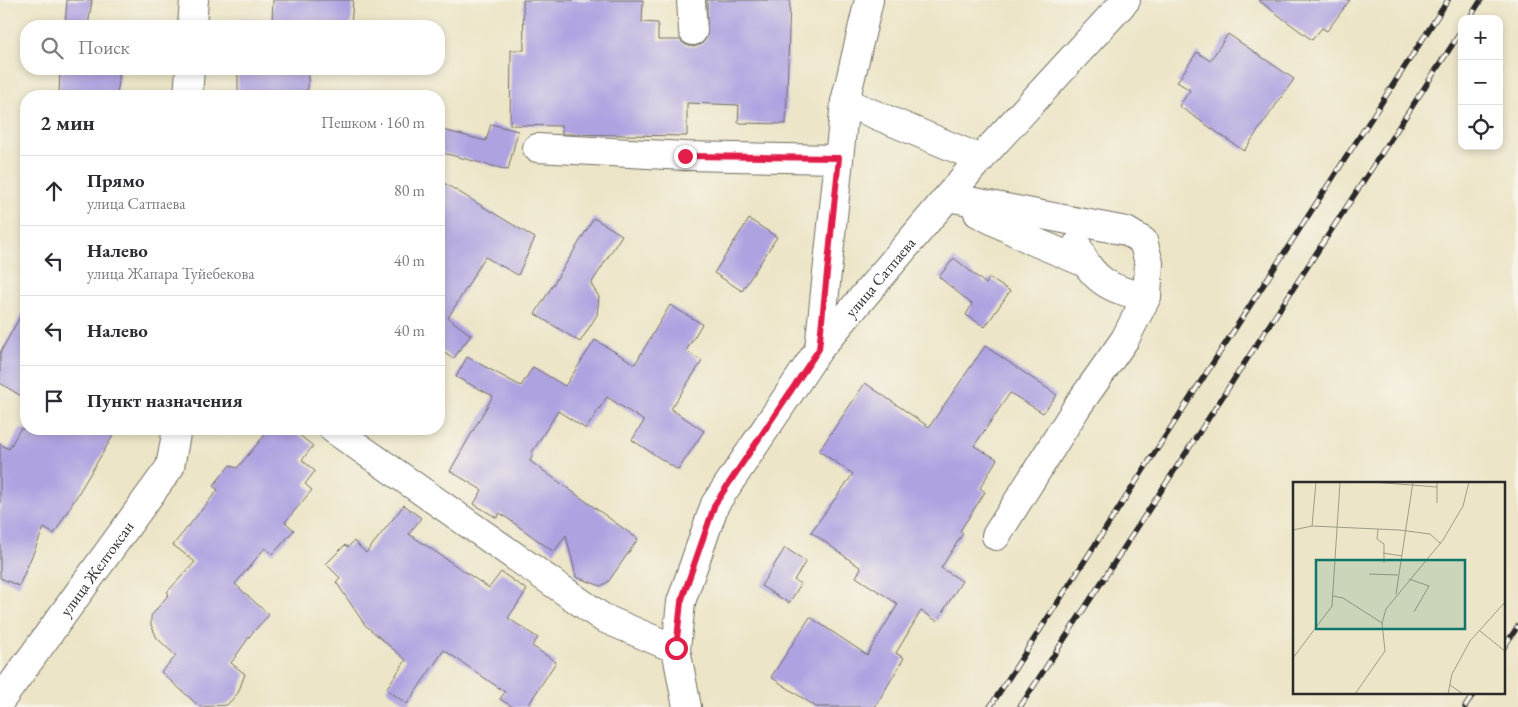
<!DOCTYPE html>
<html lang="ru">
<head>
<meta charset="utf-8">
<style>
  body { margin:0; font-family:"EB Garamond",serif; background:#f2f2f3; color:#2b2b33 }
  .controls { position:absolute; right:15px; top:15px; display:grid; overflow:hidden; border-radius:10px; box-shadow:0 2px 8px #0003 }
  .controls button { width:45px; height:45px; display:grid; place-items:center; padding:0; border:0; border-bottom:1px solid #e1e1e2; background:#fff; color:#2b2b33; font:25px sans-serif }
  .stop { position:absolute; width:15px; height:15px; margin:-11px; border:4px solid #e11d48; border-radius:50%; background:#fff }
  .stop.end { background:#e11d48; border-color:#fff; box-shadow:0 1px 5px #0008 }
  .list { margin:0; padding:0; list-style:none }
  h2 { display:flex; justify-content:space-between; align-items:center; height:65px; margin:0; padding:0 20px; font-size:21px }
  h2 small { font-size:16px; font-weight:400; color:#7c7c81 }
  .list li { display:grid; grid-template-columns:32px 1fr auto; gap:15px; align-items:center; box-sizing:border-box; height:70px; padding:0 20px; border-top:1px solid #e1e1e2 }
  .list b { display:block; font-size:19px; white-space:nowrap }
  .list p { margin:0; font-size:16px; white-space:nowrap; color:#7c7c81 }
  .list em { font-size:16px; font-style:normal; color:#7c7c81 }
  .icon { flex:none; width:28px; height:28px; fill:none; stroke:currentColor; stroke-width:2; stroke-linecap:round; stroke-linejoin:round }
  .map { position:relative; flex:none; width:1518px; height:707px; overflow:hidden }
  .search { position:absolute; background:#fff; box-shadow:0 2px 8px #0003; left:20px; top:20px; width:425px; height:55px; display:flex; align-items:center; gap:12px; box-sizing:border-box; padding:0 18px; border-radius:20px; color:#7c7c81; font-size:19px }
  .panel { position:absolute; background:#fff; box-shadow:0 2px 8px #0003; left:20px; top:90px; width:425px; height:345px; border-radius:20px }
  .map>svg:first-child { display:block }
  .building { fill:#aea2e1 }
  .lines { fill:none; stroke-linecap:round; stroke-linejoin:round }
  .minor-casing { stroke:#6f6c62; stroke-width:30 }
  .minor { stroke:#fff; stroke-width:28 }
  .rail-casing { stroke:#2b2b2b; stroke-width:5.5 }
  .rail { stroke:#f7f3e8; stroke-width:4; stroke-dasharray:11; stroke-linecap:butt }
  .route { stroke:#e11d48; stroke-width:6 }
  .labels { text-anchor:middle; stroke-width:4; stroke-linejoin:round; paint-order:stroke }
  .street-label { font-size:16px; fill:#2b2b2b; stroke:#f7f3e8 }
  .inset-road { fill:none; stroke:#9f9b89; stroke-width:1 }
  .view { fill:#0f766e; fill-opacity:0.15; stroke:#0f766e; stroke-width:2.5 }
  .inset-edge { fill:none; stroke:#2b2b2b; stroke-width:2.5 }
</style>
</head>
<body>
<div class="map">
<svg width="1518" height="707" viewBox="0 0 1518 707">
  <rect width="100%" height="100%" fill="#f7f3e8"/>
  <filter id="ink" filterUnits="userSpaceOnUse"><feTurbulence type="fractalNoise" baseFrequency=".02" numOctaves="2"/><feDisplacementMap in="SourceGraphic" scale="10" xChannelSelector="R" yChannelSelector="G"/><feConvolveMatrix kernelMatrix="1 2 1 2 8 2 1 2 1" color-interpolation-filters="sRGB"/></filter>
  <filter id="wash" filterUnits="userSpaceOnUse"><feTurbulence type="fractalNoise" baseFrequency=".0096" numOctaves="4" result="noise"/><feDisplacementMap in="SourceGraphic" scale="20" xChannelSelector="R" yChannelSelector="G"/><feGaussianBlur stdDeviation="1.12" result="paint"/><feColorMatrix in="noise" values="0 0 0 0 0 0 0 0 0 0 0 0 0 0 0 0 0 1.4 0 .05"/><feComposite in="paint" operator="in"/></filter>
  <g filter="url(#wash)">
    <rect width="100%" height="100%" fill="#ece5c7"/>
    <g id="blocks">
      <g class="building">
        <path d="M67,0H92L88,26H65Z"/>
        <path d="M273,0H353L351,26H239V19L272,20Z"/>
        <path d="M523,0H643L642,22L658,23V40H680L686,45L694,47L702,44L707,37V0H790L786,124L738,123L739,105L687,103V136L562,134V126L510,125L511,50H524Z"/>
        <path d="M1258,0H1350L1327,31L1322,28L1312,40Z"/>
        <path d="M1228,34L1294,79L1244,151L1179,106L1190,90L1177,82L1197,52L1210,61Z"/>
        <path d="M60,69H120L117,96H59Z"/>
        <path d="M238,69H308V90H305V96H238Z"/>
        <path d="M491,124L518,131L508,170L439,152V129L486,141Z"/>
        <path d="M439,180L535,238L518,275L485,257L448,318L471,335L453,359L439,349Z"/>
        <path d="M594,218L622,235L591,284L599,297L597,315L580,342L535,314Z"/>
        <path d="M749,219L777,237L742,291L714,273Z"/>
        <path d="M954,258L986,284L989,278L1010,291L985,327L966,315L972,304L939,277Z"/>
        <path d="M670,305L702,324L686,351L702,361L671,409L704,431L678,470L632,440L644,421L607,397L586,429L558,411L531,454L533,455L530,461L638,539L608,582L601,586L576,577L566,535L554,552L500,513L497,518L474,504L482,490L450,471L493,396L456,377L467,357L521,386L533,367L565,386L595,340L635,364Z"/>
        <path d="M26,306V399L0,383V353Z"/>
        <path d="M985,346L1057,395L1043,413L1010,393L974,446L997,459L980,488L985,492L960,531L963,533L941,568L962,581L937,621L921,611L896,653L904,658L875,707H816L771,677L810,617L867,655L898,604L856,577L861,568L811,532L853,474L819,451L865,383L929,427Z"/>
        <path d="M20,429H117L54,534L44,528L19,586L0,578V444L9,449Z"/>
        <path d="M270,429H292L313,446L302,460L315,471L305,484L312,490L285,522L294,530L273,554L265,548L235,584L269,615L252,633L231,663L245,674L238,693L227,705L200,707L161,672L176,656L157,638L151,625V616L169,594L167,592L195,562L173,545L218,490L213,486L230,465L237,468Z"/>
        <path d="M404,505L421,518L409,534L489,588L501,572L527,590L508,618L538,638L532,646L556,662L527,707H513L500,699L505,692L444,650L407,704L386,689L406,660L365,625L336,582L340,578L326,564L345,545L348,547L354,541L366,553Z"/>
        <path d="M785,548L806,561L794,580L801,584L789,603L761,586Z"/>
      </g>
    </g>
  </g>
  <g filter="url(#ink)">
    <use href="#blocks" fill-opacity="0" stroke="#6f6c62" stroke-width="1"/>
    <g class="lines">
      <defs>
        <g id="minor">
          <path d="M691,0L693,31"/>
          <path d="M192,26L194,0"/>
          <path d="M188,96L190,69"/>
          <path d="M845,102L981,159"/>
          <path d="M537,148L685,156L839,159"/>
          <path d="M948,197L1126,231L1143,241L1149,263L1147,296L1125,339L1077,407L996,536"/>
          <path d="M978,213L1033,241L1083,262"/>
          <path d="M1077,245C1090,279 1112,292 1147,296"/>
          <path d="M819,349L845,102L869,0"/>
          <path d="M333,429L603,618L676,649"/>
          <path id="s1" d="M0,701L170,467L177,429"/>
          <path id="s2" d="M687,707L676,649L681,602L715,504L819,349L978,161L1126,0"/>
        </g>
      </defs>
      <use href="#minor" class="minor-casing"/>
      <use href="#minor" class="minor"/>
      <defs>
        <g id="rail">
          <path d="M1469,19L1481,0"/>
          <path d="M1504,647L1518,626"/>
          <path d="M990,707L1448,0"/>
          <path d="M1020,707L1462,30"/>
          <path d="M1465,707L1474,693"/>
        </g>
      </defs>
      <use href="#rail" class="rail-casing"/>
      <use href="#rail" class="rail"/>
    </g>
  </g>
  <g class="lines" filter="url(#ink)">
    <path class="route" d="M676,648L681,602L715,504L819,349L839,158L685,156"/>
  </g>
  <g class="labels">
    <g class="street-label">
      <text dy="6" stroke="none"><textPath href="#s2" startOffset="491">улица Сатпаева</textPath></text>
      <text dy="6" stroke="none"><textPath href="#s1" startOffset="164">улица Желтоксан</textPath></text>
    </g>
  </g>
  <g transform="translate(1293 482)">
    <rect width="212" height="212" fill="#ece5c7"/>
    <path class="inset-road" d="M79,0L144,5M144,21V0M19,44L23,0M85,47L84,57L91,62V81M0,48L19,44L106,48L137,52L148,62M90,71L109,74M76,92L105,93M116,97L136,104L121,130M103,112L120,0M40,114L50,116L89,141M187,149L213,170M0,176L39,124L47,0M157,203L170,212M62,212L92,169L89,141L93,127L150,58L170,24L176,0M155,212L159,192L177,159L213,119"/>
    <path class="view" d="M23,78H172V147H23Z"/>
    <rect width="212" height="212" class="inset-edge"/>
  </g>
</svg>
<div class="controls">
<button>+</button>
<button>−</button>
<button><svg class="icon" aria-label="locate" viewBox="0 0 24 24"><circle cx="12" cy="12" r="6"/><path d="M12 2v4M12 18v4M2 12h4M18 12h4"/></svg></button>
</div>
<div class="stop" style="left:676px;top:648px"></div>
<div class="stop end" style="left:685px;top:156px"></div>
<div class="search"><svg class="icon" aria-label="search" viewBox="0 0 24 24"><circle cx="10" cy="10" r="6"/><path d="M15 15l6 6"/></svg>Поиск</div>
<section class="panel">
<h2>2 мин<small>Пешком · 160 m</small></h2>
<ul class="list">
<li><svg class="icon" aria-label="ahead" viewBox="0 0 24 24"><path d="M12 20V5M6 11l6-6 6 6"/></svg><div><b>Прямо</b><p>улица Сатпаева</p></div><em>80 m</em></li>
<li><svg class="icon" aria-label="left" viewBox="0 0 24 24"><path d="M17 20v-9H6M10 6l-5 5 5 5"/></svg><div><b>Налево</b><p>улица Жапара Туйебекова</p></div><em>40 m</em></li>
<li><svg class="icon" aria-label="left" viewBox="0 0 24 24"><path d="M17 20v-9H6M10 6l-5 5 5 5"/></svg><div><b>Налево</b></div><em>40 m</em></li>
<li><svg class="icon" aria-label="arrive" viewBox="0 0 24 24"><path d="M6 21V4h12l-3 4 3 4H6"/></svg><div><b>Пункт назначения</b></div></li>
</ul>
</section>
</div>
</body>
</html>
